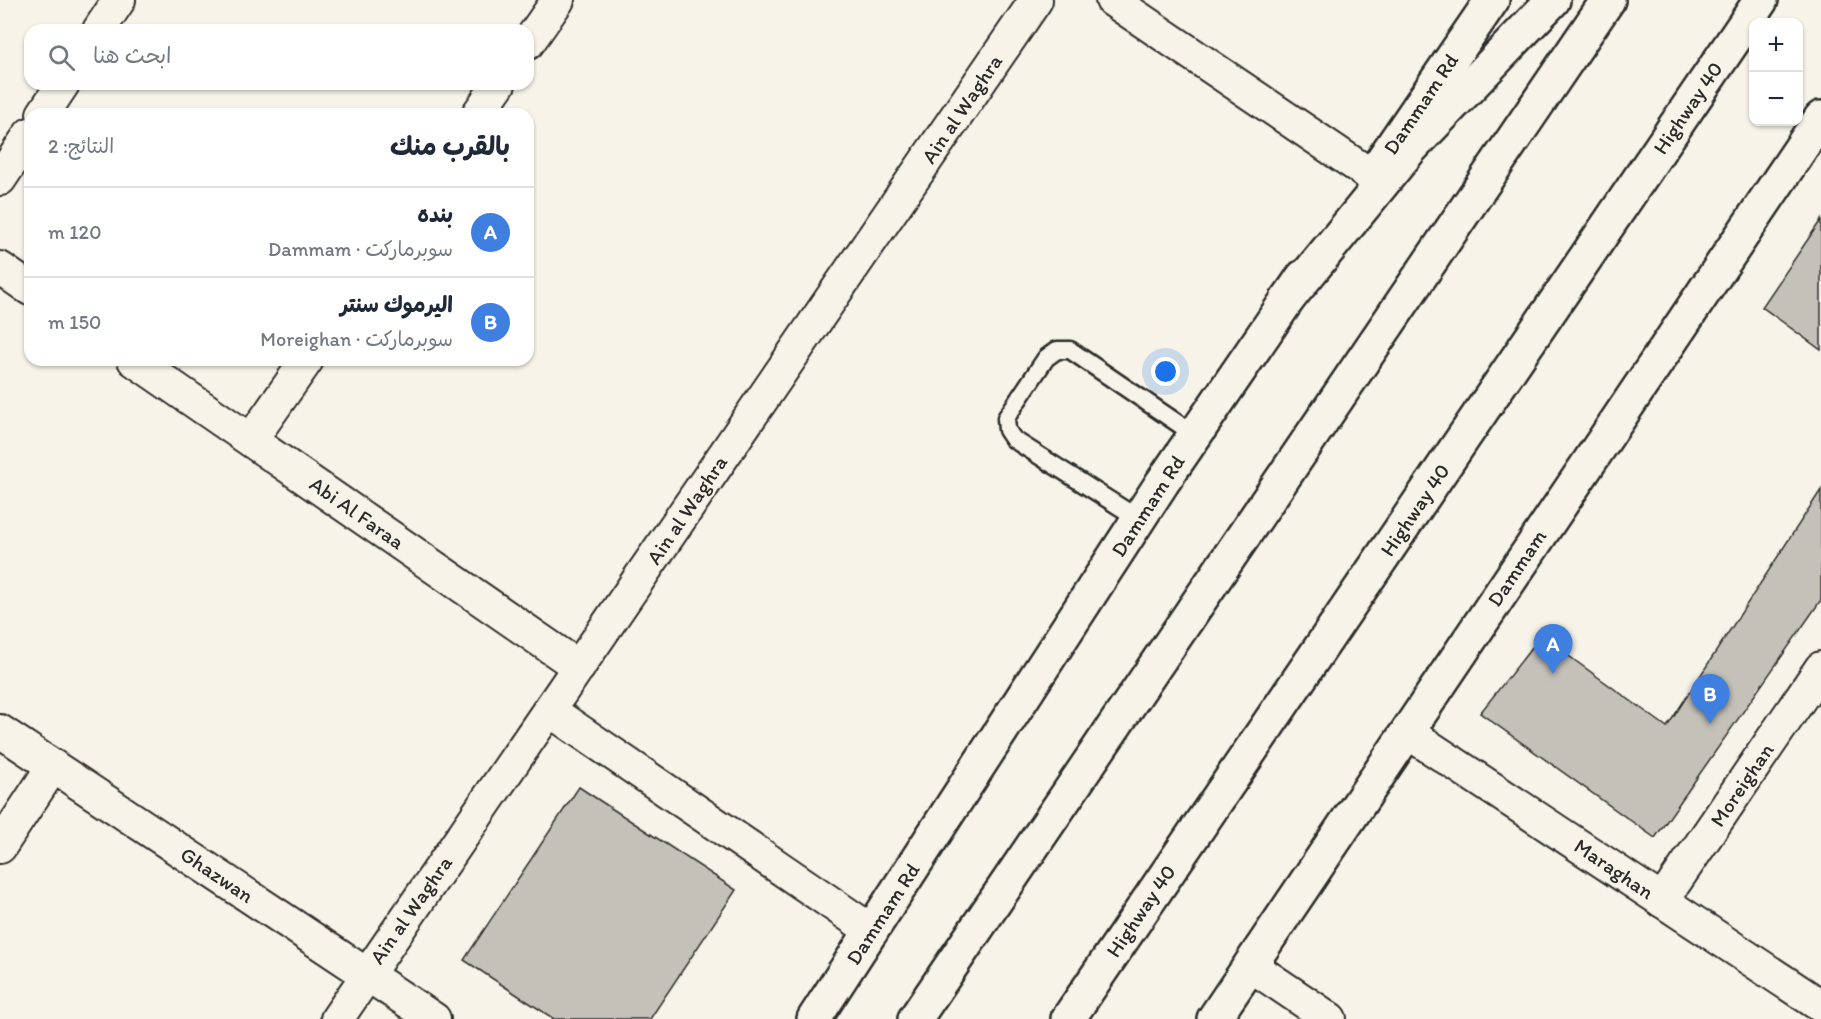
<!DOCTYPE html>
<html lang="ar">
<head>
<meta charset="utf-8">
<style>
  body { margin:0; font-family:Itim,"Playpen Sans Arabic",sans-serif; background:#f6f6f7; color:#1f2937; direction:rtl }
  .controls { position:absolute; right:18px; top:18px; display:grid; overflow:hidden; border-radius:12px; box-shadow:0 2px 4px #0004 }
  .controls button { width:54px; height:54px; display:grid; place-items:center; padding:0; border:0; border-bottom:2px solid #e0e1e3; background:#fff; color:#1f2937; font:30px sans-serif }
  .you { position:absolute; left:1166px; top:372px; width:21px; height:21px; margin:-15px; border:4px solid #fff; border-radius:50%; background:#1a73e8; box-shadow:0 0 0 9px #1a73e833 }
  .badge { display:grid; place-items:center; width:39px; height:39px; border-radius:50%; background:#d1495b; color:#fff; font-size:20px; font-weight:700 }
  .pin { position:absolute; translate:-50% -50px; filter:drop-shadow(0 2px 3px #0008) }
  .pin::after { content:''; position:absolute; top:32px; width:21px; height:18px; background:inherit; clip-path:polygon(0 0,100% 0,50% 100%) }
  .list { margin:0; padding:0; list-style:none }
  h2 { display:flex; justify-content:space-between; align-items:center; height:78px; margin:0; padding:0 24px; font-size:26px }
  h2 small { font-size:20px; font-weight:400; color:#747a83 }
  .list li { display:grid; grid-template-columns:39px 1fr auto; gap:18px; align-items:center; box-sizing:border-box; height:90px; padding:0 24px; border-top:2px solid #e0e1e3 }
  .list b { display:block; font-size:22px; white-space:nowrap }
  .list p { margin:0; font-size:20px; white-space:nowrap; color:#747a83 }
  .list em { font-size:20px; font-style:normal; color:#747a83 }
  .icon { flex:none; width:33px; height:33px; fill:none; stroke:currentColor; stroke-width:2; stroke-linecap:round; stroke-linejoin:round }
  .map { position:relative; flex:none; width:1821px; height:1019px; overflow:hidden; direction:ltr }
  .search { position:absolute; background:#fff; box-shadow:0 2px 4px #0004; left:24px; top:24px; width:510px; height:66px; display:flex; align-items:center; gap:15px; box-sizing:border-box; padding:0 21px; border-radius:18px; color:#747a83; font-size:22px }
  .panel { position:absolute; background:#fff; box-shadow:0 2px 4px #0004; left:24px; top:108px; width:510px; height:258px; border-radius:18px; direction:rtl }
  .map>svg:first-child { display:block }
  .building { fill:#c4c1b9; stroke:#2b2b2b; stroke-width:1.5 }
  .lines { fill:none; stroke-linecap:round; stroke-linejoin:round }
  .lane-casing { stroke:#2b2b2b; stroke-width:21 }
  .street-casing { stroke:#2b2b2b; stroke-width:36 }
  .secondary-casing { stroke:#2b2b2b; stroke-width:38 }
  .highway-casing { stroke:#2b2b2b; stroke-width:38 }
  .lane { stroke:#f7f3e8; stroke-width:16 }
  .street { stroke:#f7f3e8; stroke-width:32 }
  .secondary { stroke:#f7f3e8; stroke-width:33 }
  .highway { stroke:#f7f3e8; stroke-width:33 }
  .labels { text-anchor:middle; stroke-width:4.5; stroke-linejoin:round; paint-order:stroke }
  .street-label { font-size:21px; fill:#2b2b2b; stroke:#f7f3e8 }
</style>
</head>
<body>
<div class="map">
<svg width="1821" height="1019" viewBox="0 0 1821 1019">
  <rect width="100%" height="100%" fill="#f7f3e8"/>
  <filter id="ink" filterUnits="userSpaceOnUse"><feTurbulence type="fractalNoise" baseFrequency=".0167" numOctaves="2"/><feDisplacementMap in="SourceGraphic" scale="12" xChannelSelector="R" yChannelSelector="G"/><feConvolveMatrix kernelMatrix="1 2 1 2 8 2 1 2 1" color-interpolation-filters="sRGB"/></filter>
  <g filter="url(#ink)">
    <g class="building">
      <path d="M1821,220V350L1762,307Z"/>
      <path d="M1821,490V600L1655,838L1480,713L1541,636L1667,727Z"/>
      <path d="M579,787L736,890L650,1019H554L464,960Z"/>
    </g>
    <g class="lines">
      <defs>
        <path id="lane" d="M1139,519L1013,439L1007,430L1006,418L1046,358L1057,350H1070L1195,435"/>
        <g id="street">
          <path d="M1112,0L1372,176"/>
          <path d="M99,30L119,0"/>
          <path d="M528,43L558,0"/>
          <path d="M43,114L63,84"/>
          <path d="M478,114L499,84"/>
          <path d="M0,179L30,134"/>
          <path d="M0,268L30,289"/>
          <path d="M134,360L579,667"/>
          <path d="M251,440L307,360"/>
          <path d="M549,710L872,931"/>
          <path d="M0,731L434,1019"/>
          <path d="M1407,732L1821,1006"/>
          <path d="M0,847L53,766"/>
          <path d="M1662,901L1821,668"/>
          <path d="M1250,965L1330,1019"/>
          <path d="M337,1019L1036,0"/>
        </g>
        <g id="secondary">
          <path d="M1371,177L1492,0"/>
          <path d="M814,1019L1162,483L1303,277"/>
          <path d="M1214,1019L1821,118"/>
        </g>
        <g id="highway">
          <path d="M1287,300L1411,148L1553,0"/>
          <path d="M915,1019L1608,0"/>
          <path d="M1068,1019L1761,0"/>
        </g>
      </defs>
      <use href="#lane" class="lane-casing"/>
      <use href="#street" class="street-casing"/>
      <use href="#secondary" class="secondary-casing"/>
      <use href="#highway" class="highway-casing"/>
      <use href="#lane" class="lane"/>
      <use href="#street" class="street"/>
      <use href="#secondary" class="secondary"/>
      <use href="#highway" class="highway"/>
    </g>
  </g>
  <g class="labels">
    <g class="street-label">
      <text transform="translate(1421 104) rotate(-56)" y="7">Dammam Rd</text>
      <text transform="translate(1688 108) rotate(-56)" y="7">Highway 40</text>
      <text transform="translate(962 109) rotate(-56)" y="7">Ain al Waghra</text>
      <text transform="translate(1148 506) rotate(-57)" y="7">Dammam Rd</text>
      <text transform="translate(687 510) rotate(-56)" y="7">Ain al Waghra</text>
      <text transform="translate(1415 510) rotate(-56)" y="7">Highway 40</text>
      <text transform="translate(357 513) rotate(35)" y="7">Abi Al Faraa</text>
      <text transform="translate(1517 568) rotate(-56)" y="7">Dammam</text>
      <text transform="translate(1742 785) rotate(-56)" y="7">Moreighan</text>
      <text transform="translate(1614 869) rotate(34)" y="7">Maraghan</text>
      <text transform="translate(217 875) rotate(34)" y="7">Ghazwan</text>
      <text transform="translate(411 910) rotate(-55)" y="7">Ain al Waghra</text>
      <text transform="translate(1141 911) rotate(-56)" y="7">Highway 40</text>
      <text transform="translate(883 914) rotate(-57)" y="7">Dammam Rd</text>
    </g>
  </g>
</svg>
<div class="controls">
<button>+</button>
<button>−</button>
</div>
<div class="you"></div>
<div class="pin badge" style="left:1553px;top:674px;background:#3f7fe0">A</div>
<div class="pin badge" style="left:1710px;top:724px;background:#3f7fe0">B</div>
<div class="search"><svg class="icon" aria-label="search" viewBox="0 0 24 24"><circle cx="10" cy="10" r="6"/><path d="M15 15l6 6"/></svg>ابحث هنا</div>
<section class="panel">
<h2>بالقرب منك<small>النتائج: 2</small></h2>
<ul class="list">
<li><span class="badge" style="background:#3f7fe0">A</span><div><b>بنده</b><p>سوبرماركت · Dammam</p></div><em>120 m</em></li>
<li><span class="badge" style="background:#3f7fe0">B</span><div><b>اليرموك سنتر</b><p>سوبرماركت · Moreighan</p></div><em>150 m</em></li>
</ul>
</section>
</div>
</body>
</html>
